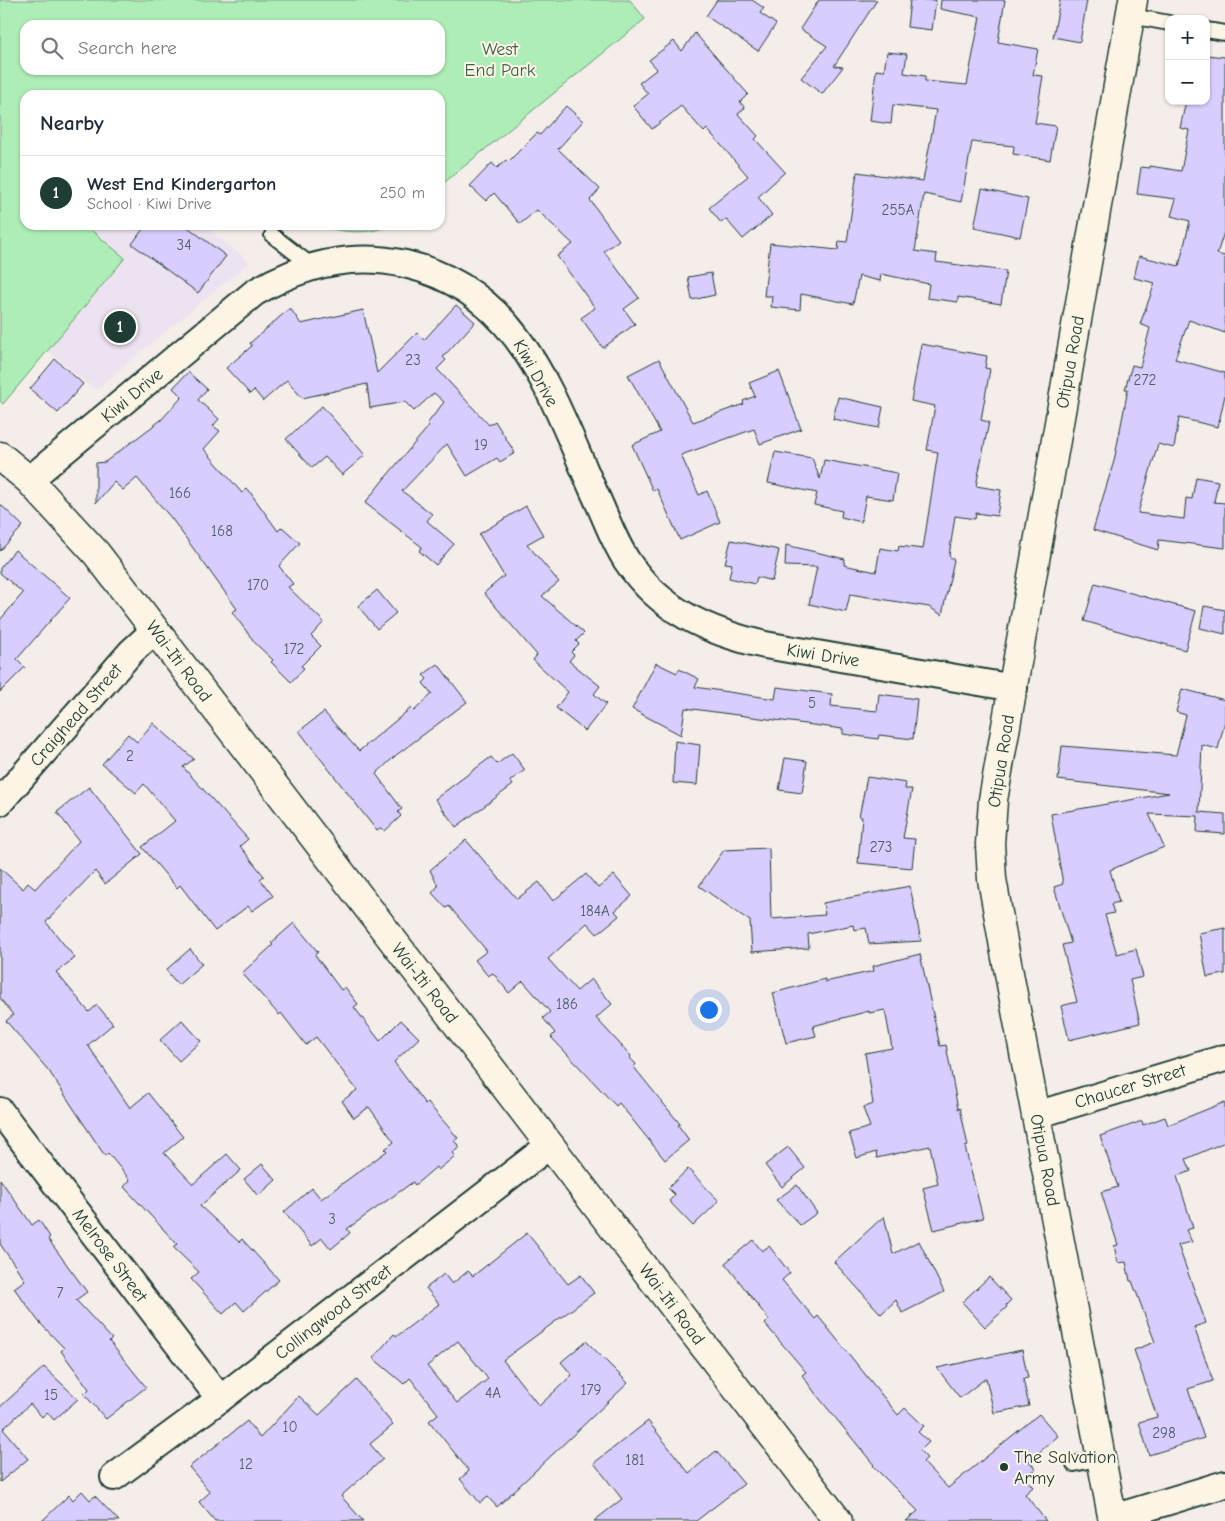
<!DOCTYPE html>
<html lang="en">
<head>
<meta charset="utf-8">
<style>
  body { margin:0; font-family:"Comic Neue",sans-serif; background:#f2f2f3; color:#1f2937 }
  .controls { position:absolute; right:15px; top:15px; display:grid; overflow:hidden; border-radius:10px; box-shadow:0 1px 4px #0004 }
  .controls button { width:45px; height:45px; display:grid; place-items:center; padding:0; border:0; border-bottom:1px solid #e0e1e3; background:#fff; color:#1f2937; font:25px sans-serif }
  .you { position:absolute; left:708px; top:1009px; width:18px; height:18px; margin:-12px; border:4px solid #fff; border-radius:50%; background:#1a73e8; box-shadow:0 0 0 8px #1a73e833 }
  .badge { display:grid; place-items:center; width:32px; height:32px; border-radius:50%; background:#1f3d34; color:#fff; font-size:16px; font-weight:700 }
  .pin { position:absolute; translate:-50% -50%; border:2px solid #fff; box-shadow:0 1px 5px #0006 }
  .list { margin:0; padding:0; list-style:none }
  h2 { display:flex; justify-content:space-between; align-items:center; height:65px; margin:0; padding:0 20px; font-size:21px }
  h2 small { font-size:16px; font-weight:400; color:#747a83 }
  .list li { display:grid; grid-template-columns:32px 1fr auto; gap:15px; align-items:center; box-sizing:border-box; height:75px; padding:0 20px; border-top:1px solid #e0e1e3 }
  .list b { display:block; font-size:19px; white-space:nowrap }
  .list p { margin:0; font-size:16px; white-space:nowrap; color:#747a83 }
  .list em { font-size:16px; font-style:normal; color:#747a83 }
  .icon { flex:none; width:28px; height:28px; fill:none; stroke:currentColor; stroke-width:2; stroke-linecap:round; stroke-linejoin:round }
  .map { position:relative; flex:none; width:1225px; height:1521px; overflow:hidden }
  .search { position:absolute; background:#fff; box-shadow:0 1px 4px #0004; left:20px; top:20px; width:425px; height:55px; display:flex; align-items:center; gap:12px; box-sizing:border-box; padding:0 18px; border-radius:15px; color:#747a83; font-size:19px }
  .panel { position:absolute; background:#fff; box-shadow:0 1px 4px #0004; left:20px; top:90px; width:425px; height:140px; border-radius:15px }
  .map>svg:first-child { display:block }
  .built { fill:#ede3f0 }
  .green { fill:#adeeb6; stroke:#669675; fill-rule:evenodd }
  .building { fill:#d9ccff; stroke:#1f3d34; fill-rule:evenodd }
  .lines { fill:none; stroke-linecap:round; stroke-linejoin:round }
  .lane-casing { stroke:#1f3d34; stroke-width:18 }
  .street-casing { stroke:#1f3d34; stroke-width:30 }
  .secondary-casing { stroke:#1f3d34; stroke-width:31 }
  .lane { stroke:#fcf5e5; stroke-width:14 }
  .street { stroke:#fcf5e5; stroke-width:26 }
  .secondary { stroke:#fcf5e5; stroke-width:28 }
  .poi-dot { fill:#1f3d34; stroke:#fcf5e5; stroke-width:2 }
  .labels { text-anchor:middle; stroke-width:4; stroke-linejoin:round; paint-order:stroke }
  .number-label { font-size:15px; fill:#4e6167 }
  .park-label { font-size:18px; fill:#3b604e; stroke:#fcf5e5 }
  .street-label { font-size:18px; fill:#1f3d34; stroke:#fcf5e5 }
  .poi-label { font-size:18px; fill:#1f3d34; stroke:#fcf5e5; text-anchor:start }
</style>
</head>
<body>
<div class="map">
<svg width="1225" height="1521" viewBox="0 0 1225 1521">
  <rect width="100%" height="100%" fill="#f5edea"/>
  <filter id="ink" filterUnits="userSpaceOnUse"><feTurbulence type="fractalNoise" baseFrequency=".02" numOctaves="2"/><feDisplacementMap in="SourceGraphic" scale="10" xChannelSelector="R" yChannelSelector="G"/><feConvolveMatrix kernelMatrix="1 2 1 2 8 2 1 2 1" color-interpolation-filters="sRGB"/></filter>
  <g filter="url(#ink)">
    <path class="built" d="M95,225H204L250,262L95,390L47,350L125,259L90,229Z"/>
    <g class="green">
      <path d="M0,0H630L645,19L440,186V95H25V225H95L91,230L125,258L3,404L0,401ZM25,25H440V70H25Z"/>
      <path d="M319,225H391C370,235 340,233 319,225Z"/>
    </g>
    <g class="building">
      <path d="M717,0H752L764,8L760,13L776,24L758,51L706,16Z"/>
      <path d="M819,0H877L834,66L843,67L822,94L801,78L827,46L800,29Z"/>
      <path d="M910,0H936L932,30L907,27Z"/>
      <path d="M941,0H1005L998,42L1038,49L1033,75L1043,76L1035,123L1056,126L1050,160L1013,154L1014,146L972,142L961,202L924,194L915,251L937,254L936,262L1006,271L1001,304L958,297V302L927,298L929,284L881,274L880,281L859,276L853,304L801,294L800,310L771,307L772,296H764L770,243L838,250L839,241L847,242L857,172L923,181L936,110L893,105L891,124L870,121L876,70L884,71L887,52L907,54L904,73L925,76V81L967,85L980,17L940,9Z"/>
      <path d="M1060,0H1087L1080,42L1053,37Z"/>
      <path d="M695,33L748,94L740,102L745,108L738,114L758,136L755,139L785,172L758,197L772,215L743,239L726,219L721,223L709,208L748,176L707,129L704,132L681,106L652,129L633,106L648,94L639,83L657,69L649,60L674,41L682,51Z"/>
      <path d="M1206,55L1225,57V229L1217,254L1225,256V333L1189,320L1175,359L1225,373V395L1218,427L1179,418L1174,448L1158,444L1138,513L1184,519L1186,498L1192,499L1196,477L1218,481L1214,502L1225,503V548L1159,540L1158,550L1093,530L1114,461L1128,389H1125L1132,365L1140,367L1150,328L1140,324L1155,283L1134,278L1139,256L1179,266L1190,221L1171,216L1176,199L1137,194L1141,167L1150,168V166L1181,171L1189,130L1180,128L1186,101H1206Z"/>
      <path d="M566,106L583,121L558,149L600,189L590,200L619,240L604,251L639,298L624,309L635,324L603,348L581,318L595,308L557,256L573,244L537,210L520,224L494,193L486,201L470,186L492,163L497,168L506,160L508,162L537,133L540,135Z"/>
      <path d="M982,189L1028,199L1020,237L974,227Z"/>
      <path d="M146,225H185L226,256L198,293L132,244Z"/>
      <path d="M711,273L715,295L692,300L688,277Z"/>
      <path d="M456,305L475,322L443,357L446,360L437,369L489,425L495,421L515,453L500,462L497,458L467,476L447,444L402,491L432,514L427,521L454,544L436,565L419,551L422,547L365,503L384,479V477L385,478L429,426L427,424L444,402L434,393L414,411L405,402L370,408L367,384L302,398L287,380L263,401L254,390L250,394L226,368L252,346L250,343L290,308L301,324L363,310L377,373L417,333L424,340Z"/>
      <path d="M921,344L987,356L985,368L990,369L981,420L989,422L976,486L1001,490L997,516L976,513L975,519L955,516L949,556L954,560L942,615L929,607L850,594L846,612L809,604L817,567L785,566L786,545L845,559L844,565L876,572L880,548L898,551L899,546L923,549L938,452L927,450L935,406L911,401Z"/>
      <path d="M55,359L83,384L58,413L30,389Z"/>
      <path d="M659,359L693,422L744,404L743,401L755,396L749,383L779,371L801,429L760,444L754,429L681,455L699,495L707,491L720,522L680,540L657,489L653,491L632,445L660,432L628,375Z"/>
      <path d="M188,372L207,389L198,400L219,419L213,426L220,431L204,449L242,493L247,488L278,531L282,527L300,543L279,566L293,584L288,587L324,622L311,636L321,646L301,666L304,668L291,682L271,662L273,660L256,644L232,612L237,609L172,519L137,478L123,490L114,482L96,503V463L105,462L161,420L182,397L173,388Z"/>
      <path d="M838,397L883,407L879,428L833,419Z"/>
      <path d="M322,406L365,455L342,475L325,457L312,468L286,439Z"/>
      <path d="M775,452L812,458L820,479L824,460L897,473L893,500L866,496L861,522L841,517L842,511L814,505L817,493L768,483Z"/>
      <path d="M0,504L23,526L0,551Z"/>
      <path d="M526,506L543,535L527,544L559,582L542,596L584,633L576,641L579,644L571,652L574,655L569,661L600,686L594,694L606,704L585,731L556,708L568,692L533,660L537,655L484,593L504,576L479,534Z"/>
      <path d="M731,540L779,550L772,581L757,577L755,584L729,578L732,564L725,563Z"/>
      <path d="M15,550L70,598L17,659L25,667L0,692V620L23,593L0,573V568Z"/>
      <path d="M1095,583L1196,611L1185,650L1084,621Z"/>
      <path d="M377,590L396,613L377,629L358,606Z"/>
      <path d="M1204,606L1225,610V634L1200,628Z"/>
      <path d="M656,663L677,673L679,669L699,679L695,687L775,699L777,687L832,694L831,706L877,711L879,694L917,699L913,739L879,735L878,739L843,734V729L685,708L681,735L632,709Z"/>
      <path d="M438,664L467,702L395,756L376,774L402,809L398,812L401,816L385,831L381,828L377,831L299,731L324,712L359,751L411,708L414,711L432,694L423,683L427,679L423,675Z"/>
      <path d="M1182,689L1225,700V721L1218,749L1202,745L1199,812L1225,814V834L1197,832L1198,816L1149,814L1164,847L1110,870L1119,902L1111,904L1114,913L1105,915L1117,954L1136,949L1143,977L1130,980L1140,1023L1069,1040L1061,1006L1077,1002L1062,945L1071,943L1054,887L1063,884L1051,814L1169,793L1058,780L1062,746L1176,755L1186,715L1176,712Z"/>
      <path d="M153,723L194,759L183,767L248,839L240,846L264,876L260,879L273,896L252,911L248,906L215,931L180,885L177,888L142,847L175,821L144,784L136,793L102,764L128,734L137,742Z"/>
      <path d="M675,741L700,745L697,785L673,783Z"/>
      <path d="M512,753L525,770L510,781L513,785L456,827L435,799L491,757L497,764Z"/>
      <path d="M785,758L807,761L802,793L779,790Z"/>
      <path d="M867,777L906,783L905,789H912L903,838L915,839L912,868L858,863L862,817H859Z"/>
      <path d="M89,787L142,854L105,884L95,871L46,922L75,958L56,972L89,1012L97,1005L113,1024L88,1045L130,1108L148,1093L183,1137L164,1153L193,1184L227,1154L241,1170L200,1206L239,1242L242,1239L279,1280L244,1311L236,1302L223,1314L191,1279L199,1272L173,1247L177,1244L124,1187L130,1180L108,1153L105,1156L49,1071L6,1021L13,1015L0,998V868L23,889L28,883L35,889L79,841L57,812Z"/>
      <path d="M466,840L517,899L539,882L553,901L586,874L598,888L614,875L632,896L615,911L619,916L597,934L587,923L548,959L577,991L591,979L612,1004L596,1018L631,1056L630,1058L636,1064L634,1067L637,1071L680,1124L678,1125L689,1140L665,1160L619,1103L616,1106L551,1037L555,1033L543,1018L550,1012L523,981L509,993L493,973L488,976L475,960L487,951L449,906L446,908L432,893L438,886L430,870Z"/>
      <path d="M769,848L771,919L825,915L823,903L910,886L921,941L869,944L866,928L854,930L853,925L808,934L809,948L752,952L750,921L699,886L724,850Z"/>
      <path d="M294,923L318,952L315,955L341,990L345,987L358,1004L354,1007L380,1041L401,1020L419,1038L394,1062L425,1104L427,1102L458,1138L454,1141L460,1147L452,1153L455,1156L438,1170L436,1167L415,1185L413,1182L347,1229L350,1233L331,1249L322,1238L312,1246L284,1212L312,1188L321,1199L387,1151L385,1149L394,1142L369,1107L354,1118L342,1101L357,1090L316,1037L306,1045L281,1013L279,1015L242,973L273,945L271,943Z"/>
      <path d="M1225,928V974L1207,977L1199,933Z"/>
      <path d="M190,949L202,964L178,985L166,970Z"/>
      <path d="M920,954L940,1046L946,1045L958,1109L960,1108L968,1146L965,1147L983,1218L934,1230L923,1188L938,1184L930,1146L877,1158L876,1152L857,1158L849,1133L870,1127L863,1108L873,1104L865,1053L892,1048L885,1010L869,1013V1011L813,1026L816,1036L786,1043L773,993L825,979V982L874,971L873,966Z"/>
      <path d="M182,1020L201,1041L179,1061L160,1040Z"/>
      <path d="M1225,1102V1142L1186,1159L1191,1171L1177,1176L1193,1228L1186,1230L1192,1242L1178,1245L1206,1323L1194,1327L1213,1381L1188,1389L1204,1438L1149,1455L1139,1422L1157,1417L1134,1350L1155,1342L1132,1281H1130L1126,1262L1118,1263L1114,1246L1118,1245L1101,1192L1118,1187L1100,1136L1142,1121L1143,1125L1165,1117L1168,1125Z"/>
      <path d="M788,1147L805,1168L782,1187L765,1165Z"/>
      <path d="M262,1164L276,1180L258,1196L244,1179Z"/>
      <path d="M688,1169L719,1201L693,1226L669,1201L675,1195L668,1188Z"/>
      <path d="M0,1179L32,1225L39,1220L50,1237L48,1239L87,1292L76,1300L112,1339L109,1341L146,1387L106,1419L84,1394L89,1389L61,1351L64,1348L39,1322L14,1288L25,1280L0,1244Z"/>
      <path d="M797,1185L817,1213L800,1225L776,1200Z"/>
      <path d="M884,1216L893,1254L919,1241L944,1292L902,1313L896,1300L881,1314L834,1262Z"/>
      <path d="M527,1233L568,1284L581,1275L594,1293L503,1360L539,1406L572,1375L561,1362L586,1341L628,1383L497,1507L488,1497L480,1503L460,1479L469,1471L429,1421L438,1414L410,1378L404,1384L373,1358L394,1334L397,1336L439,1304L426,1288L444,1274L452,1284L468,1271L473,1276ZM458,1341L488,1379L457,1403L427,1366Z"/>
      <path d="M753,1240L762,1251L769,1246L790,1273L782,1280L815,1319L818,1316L898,1415L905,1408L924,1426L918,1432L929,1442L920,1451L927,1458L923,1462L948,1488L1039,1414L1058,1436L1029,1461L1036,1469L1025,1478L1033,1487L1025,1494L1046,1521H906L918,1511L873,1466L874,1465L815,1393L802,1375L806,1372L765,1324L769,1320L725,1263Z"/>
      <path d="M989,1277L1011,1300L1006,1305L1007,1307L985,1327L962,1302Z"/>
      <path d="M1022,1350L1028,1378L1023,1379L1029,1406L994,1413L986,1378L960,1398L937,1368Z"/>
      <path d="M44,1367L78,1399L54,1420L47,1412L42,1417L30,1404L3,1429L28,1459L0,1482V1407Z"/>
      <path d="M357,1380L393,1425L370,1444L383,1459L341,1496L363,1521H215L199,1502L210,1492L189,1467L247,1421L260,1438L299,1396L319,1415Z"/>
      <path d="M648,1421L689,1473L716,1451L744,1484L696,1521H594L622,1499L594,1463Z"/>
      <path d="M82,1491L90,1500L95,1496L119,1521H42L69,1495L73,1500Z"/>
    </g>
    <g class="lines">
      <defs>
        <g id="lane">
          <path d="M1131,16L1169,23"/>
          <path d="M1206,30L1225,33"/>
          <path d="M272,235L312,266"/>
          <path d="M1074,1464L1101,1458"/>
        </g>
        <g id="street">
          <path d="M29,480L254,293C300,265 352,252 405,264C521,291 551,396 594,492C605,515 613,540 627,561C660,611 709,632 765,645L1014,688"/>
          <path d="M0,802L131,652L155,630"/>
          <path d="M0,1111L220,1399"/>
          <path d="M1036,1115L1225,1058"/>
          <path d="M114,1477L220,1399L550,1145"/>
          <path d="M1113,1518L1225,1484"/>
        </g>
        <g id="secondary">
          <path d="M0,456L29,480L96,553L838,1521"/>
          <path d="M1113,1521L1004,947L992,879L990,844L993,800L1133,0"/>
        </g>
      </defs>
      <use href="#lane" class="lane-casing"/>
      <use href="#street" class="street-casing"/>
      <use href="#secondary" class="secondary-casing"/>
      <use href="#lane" class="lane"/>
      <use href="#street" class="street"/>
      <use href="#secondary" class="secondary"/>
    </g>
  </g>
  <circle class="poi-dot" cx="1004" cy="1467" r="5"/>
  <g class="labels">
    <g class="number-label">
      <text x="898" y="215">255A</text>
      <text x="184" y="250">34</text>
      <text x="413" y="365">23</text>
      <text x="1145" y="385">272</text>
      <text x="481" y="450">19</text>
      <text x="180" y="498">166</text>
      <text x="222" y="536">168</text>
      <text x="258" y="590">170</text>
      <text x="294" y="654">172</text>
      <text x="812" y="708">5</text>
      <text x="130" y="761">2</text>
      <text x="881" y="852">273</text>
      <text x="595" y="916">184A</text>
      <text x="567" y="1009">186</text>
      <text x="332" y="1224">3</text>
      <text x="60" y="1298">7</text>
      <text x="591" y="1395">179</text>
      <text x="493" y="1398">4A</text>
      <text x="51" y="1400">15</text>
      <text x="290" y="1432">10</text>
      <text x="1164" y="1438">298</text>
      <text x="635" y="1465">181</text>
      <text x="246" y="1469">12</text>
    </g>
    <g class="park-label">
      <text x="500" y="55">West<tspan x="500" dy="21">End Park</tspan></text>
    </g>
    <g class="street-label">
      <text transform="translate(1070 362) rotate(-80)" y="6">Otipua Road</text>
      <text transform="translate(536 373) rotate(61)" y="6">Kiwi Drive</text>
      <text transform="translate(132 395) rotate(-40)" y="6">Kiwi Drive</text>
      <text transform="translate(823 655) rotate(9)" y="6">Kiwi Drive</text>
      <text transform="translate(179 661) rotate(53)" y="6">Wai-Iti Road</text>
      <text transform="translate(76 715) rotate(-49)" y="6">Craighead Street</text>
      <text transform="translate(1001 761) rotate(-81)" y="6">Otipua Road</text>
      <text transform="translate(425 983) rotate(52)" y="6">Wai-Iti Road</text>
      <text transform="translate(1130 1086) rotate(-17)" y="6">Chaucer Street</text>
      <text transform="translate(1045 1160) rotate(79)" y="6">Otipua Road</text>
      <text transform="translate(110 1255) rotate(53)" y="6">Melrose Street</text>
      <text transform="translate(672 1304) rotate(53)" y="6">Wai-Iti Road</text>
      <text transform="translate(333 1312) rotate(-38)" y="6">Collingwood Street</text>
    </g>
    <g class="poi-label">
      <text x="1014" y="1463">The Salvation<tspan x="1014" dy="21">Army</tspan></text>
    </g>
  </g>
</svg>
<div class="controls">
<button>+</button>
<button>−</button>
</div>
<div class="you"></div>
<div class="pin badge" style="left:120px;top:327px">1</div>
<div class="search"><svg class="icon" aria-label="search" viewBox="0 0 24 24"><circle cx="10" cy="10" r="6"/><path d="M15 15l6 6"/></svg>Search here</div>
<section class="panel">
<h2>Nearby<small></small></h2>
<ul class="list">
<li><span class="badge">1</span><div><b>West End Kindergarton</b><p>School · Kiwi Drive</p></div><em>250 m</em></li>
</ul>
</section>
</div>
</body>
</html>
